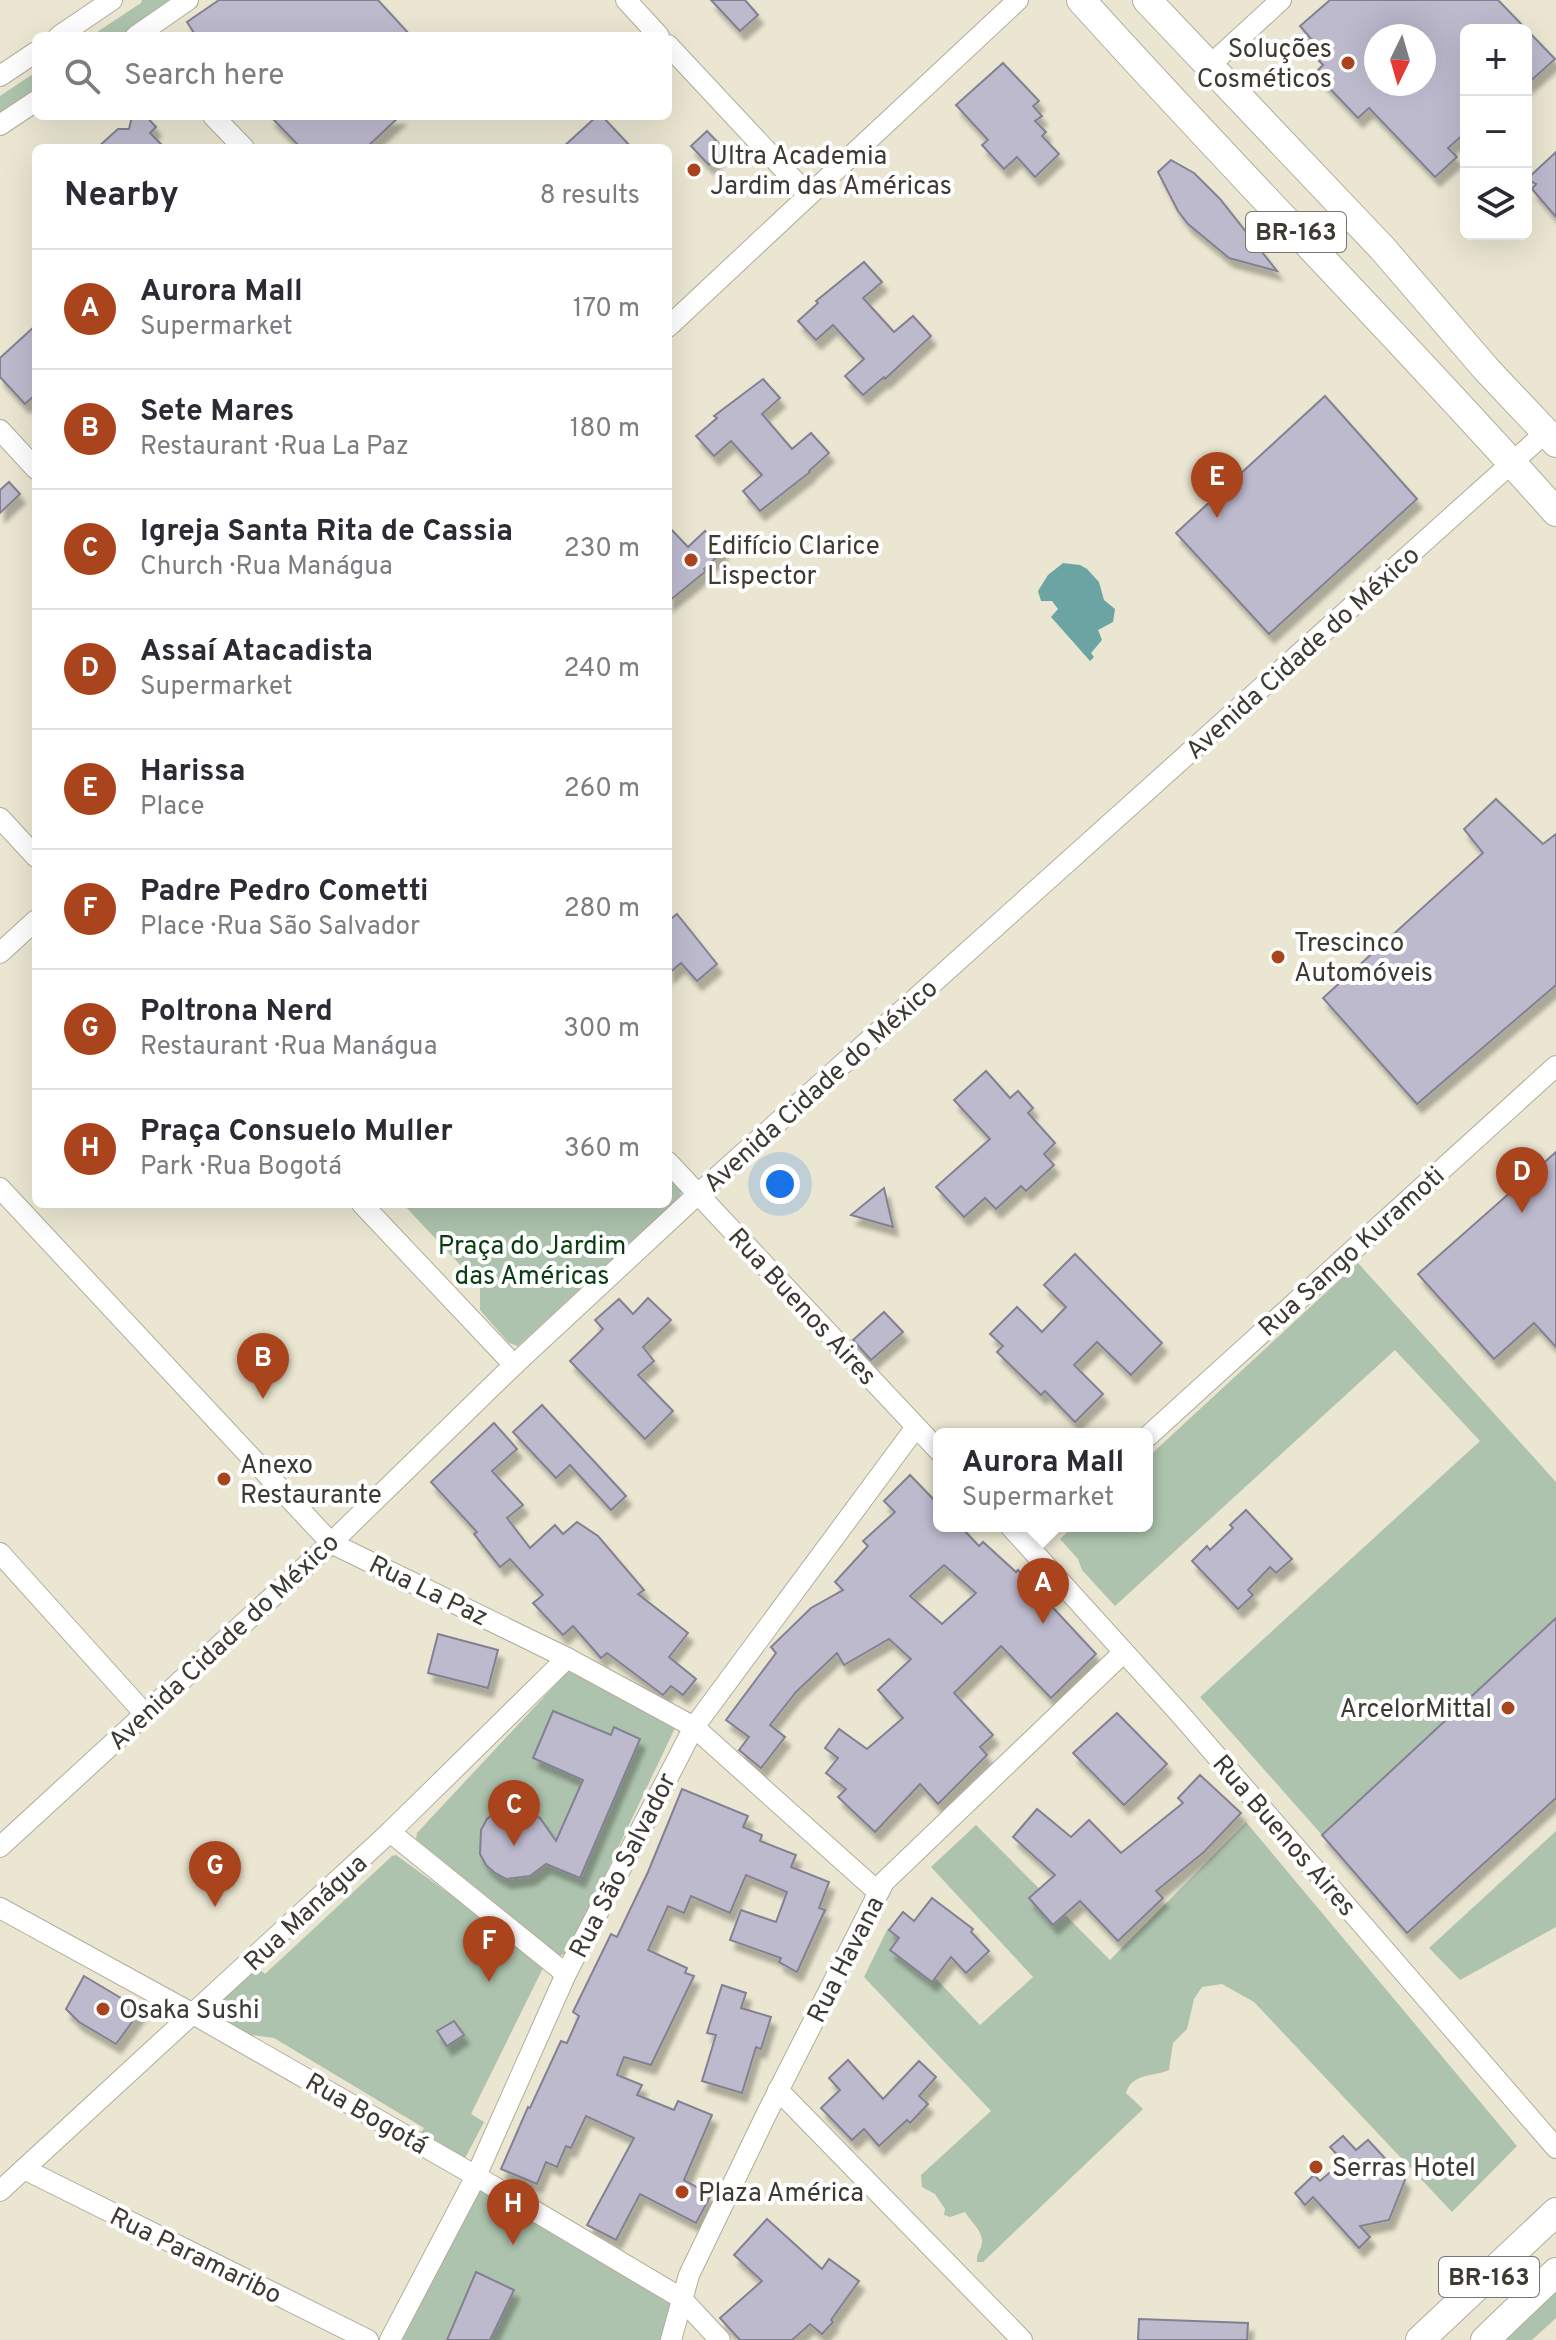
<!DOCTYPE html>
<html lang="en">
<head>
<meta charset="utf-8">
<style>
  body { margin:0; font-family:Overpass,sans-serif; background:#f7f7f7; color:#2b2b33 }
  .controls { position:absolute; right:24px; top:24px; display:grid; overflow:hidden; border-radius:12px; box-shadow:0 8px 32px #0002 }
  .controls button { width:72px; height:72px; display:grid; place-items:center; padding:0; border:0; border-bottom:2px solid #e1e1e2; background:#fff; color:#2b2b33; font:40px sans-serif }
  .compass { position:absolute; left:1364px; top:24px; width:72px; height:72px; border-radius:50%; background:#fff; box-shadow:0 8px 32px #0002; rotate:185deg }
  .you { position:absolute; left:780px; top:1184px; width:28px; height:28px; margin:-20px; border:6px solid #fff; border-radius:50%; background:#1a73e8; box-shadow:0 0 0 12px #1a73e833 }
  .badge { display:grid; place-items:center; width:52px; height:52px; border-radius:50%; background:#aa441d; color:#fff; font-size:26px; font-weight:700 }
  .pin { position:absolute; translate:-50% -66px; filter:drop-shadow(0 2px 4px #0008) }
  .pin::after { content:''; position:absolute; top:42px; width:28px; height:24px; background:inherit; clip-path:polygon(0 0,100% 0,50% 100%) }
  .popup { position:absolute; left:933px; top:1428px; width:220px; height:104px; box-sizing:border-box; display:grid; place-content:center; border-radius:12px; background:#fff; filter:drop-shadow(0 2px 6px #0005); font-size:26px; white-space:nowrap; color:#7c7c81 }
  .popup b { font-size:30px; color:#2b2b33 }
  .popup::after { content:''; position:absolute; left:50%; top:100%; margin-left:-16px; border:16px solid transparent; border-top-color:#fff }
  .list { margin:0; padding:0; list-style:none }
  h2 { display:flex; justify-content:space-between; align-items:center; height:104px; margin:0; padding:0 32px; font-size:34px }
  h2 small { font-size:26px; font-weight:400; color:#7c7c81 }
  .list li { display:grid; grid-template-columns:52px 1fr auto; gap:24px; align-items:center; box-sizing:border-box; height:120px; padding:0 32px; border-top:2px solid #e1e1e2 }
  .list b { display:block; font-size:30px; white-space:nowrap }
  .list p { margin:0; font-size:26px; white-space:nowrap; color:#7c7c81 }
  .list em { font-size:26px; font-style:normal; color:#7c7c81 }
  .icon { flex:none; width:44px; height:44px; fill:none; stroke:currentColor; stroke-width:2; stroke-linecap:round; stroke-linejoin:round }
  .map { position:relative; flex:none; width:1556px; height:2340px; overflow:hidden }
  .search { position:absolute; background:#fff; box-shadow:0 8px 32px #0002; left:32px; top:32px; width:640px; height:88px; display:flex; align-items:center; gap:20px; box-sizing:border-box; padding:0 28px; border-radius:12px; color:#7c7c81; font-size:30px }
  .panel { position:absolute; background:#fff; box-shadow:0 8px 32px #0002; left:32px; top:144px; width:640px; height:1064px; border-radius:12px }
  .map>svg:first-child { display:block }
  .green { fill:#adc3ad }
  .water { fill:#6ba4a3 }
  .building { fill:#bebace; stroke:#838092; stroke-width:2; fill-rule:evenodd; filter:url(#shadow) }
  .lines { fill:none; stroke-linecap:round; stroke-linejoin:round }
  .minor-casing { stroke:#b1ad9a; stroke-width:22 }
  .highway-casing { stroke:#b1ad9a; stroke-width:30 }
  .minor { stroke:#fff; stroke-width:20 }
  .highway { stroke:#fff; stroke-width:28 }
  .poi-dot { fill:#aa441d; stroke:#fff; stroke-width:3 }
  .labels { text-anchor:middle; stroke-width:8; stroke-linejoin:round; paint-order:stroke }
  .shield { fill:#fff; stroke:#767570; stroke-width:2 }
  .shield-label { font-size:24px; font-weight:bold; fill:#3c3a32 }
  .poi-label { font-size:26px; fill:#3c3a32; stroke:#fff; text-anchor:start }
  .street-label { font-size:26px; fill:#3c3a32; stroke:#fff }
  .park-label { font-size:26px; fill:#0a3e12; stroke:#fff }
</style>
</head>
<body>
<div class="map">
<svg width="1556" height="2340" viewBox="0 0 1556 2340">
  <defs>
    <filter id="shadow"><feDropShadow dx="5" dy="9" stdDeviation="2" flood-color="#0004"/></filter>
  </defs>
  <rect width="100%" height="100%" fill="#eae6d1"/>
  <g class="green">
    <path d="M142,0H176L122,36H91L141,3Z"/>
    <path d="M36,72V92L0,116V96Z"/>
    <path d="M668,1169L682,1189L680,1197L518,1346L509,1343L480,1310V1286L403,1204H668Z"/>
    <path d="M1358,1263L1556,1482V1618L1322,1835L1200,1697L1480,1441L1395,1350L1115,1606L1082,1570L1078,1559L1060,1539L1074,1526H1147V1458Z"/>
    <path d="M579,1669L675,1728L569,1951L560,1956L416,1839L417,1833L569,1670Z"/>
    <path d="M1246,1822L1517,2146L1452,2212L1254,2002L1222,1984L1202,1987L1194,1999L1187,2029L1173,2043L1169,2070C1153,2077 1132,2073 1126,2093L1143,2109L983,2262H977C976,2253 981,2251 982,2242C983,2231 970,2221 965,2212L950,2217L944,2215L945,2209L935,2194L922,2187L921,2175L991,2111L864,1977L888,1928L980,2025L1033,1977L931,1867L976,1825L1110,1960Z"/>
    <path d="M1556,1831V1927L1460,1980L1429,1948Z"/>
    <path d="M396,1855L543,1962V1968L471,2114L484,2122L462,2164L418,2138L424,2128L274,2038L253,2035L237,2036L212,2017L211,2008L254,1965L265,1974L392,1856Z"/>
    <path d="M480,2190L673,2298L668,2340H399Z"/>
    <path d="M1556,2288V2318L1532,2340H1502Z"/>
  </g>
  <path class="water" d="M1063,563L1080,565L1087,569L1099,582L1104,600L1115,609L1113,622L1098,630L1102,640L1091,653L1094,657L1090,661L1051,617L1058,609L1052,601H1041L1038,591L1048,575Z"/>
  <g class="building">
    <path d="M219,0H378L411,36H196L187,22Z"/>
    <path d="M711,0H745L758,15L740,31Z"/>
    <path d="M1330,0H1498L1555,59L1526,85V30H1466V132L1448,148L1457,157L1435,177L1369,108L1358,118L1315,73L1323,65L1319,61L1325,55L1300,26ZM1376,36H1424V84H1376Z"/>
    <path d="M1003,63L1039,101L1033,106L1042,116L1035,121L1046,132L1042,136L1059,154L1035,177L1017,157L1004,169L982,145L988,140L956,105Z"/>
    <path d="M132,116H146L156,127L150,133L165,148H97L118,129H129Z"/>
    <path d="M270,116H400L366,148H301Z"/>
    <path d="M597,116H602L632,148H562Z"/>
    <path d="M707,131L725,150L709,165L691,146Z"/>
    <path d="M1556,152V217L1532,189L1536,184L1527,179Z"/>
    <path d="M1171,160L1194,173L1220,199L1277,271L1229,258L1188,224L1178,211L1158,172Z"/>
    <path d="M864,262L882,282L863,298L894,332L913,316L931,336L885,379L884,377L863,395L845,376L864,359L833,325L816,340L798,321L818,303L816,301Z"/>
    <path d="M36,325V394L25,404L0,377V358Z"/>
    <path d="M763,379L780,398L762,414L792,449L811,433L829,453L809,471L810,472L760,511L743,491L762,475L731,441L714,456L696,436L717,418L714,416Z"/>
    <path d="M1325,396L1417,499L1269,634L1176,533Z"/>
    <path d="M9,482L20,494L0,513V490Z"/>
    <path d="M668,526L688,547L705,531L723,551L704,569L706,571L668,602Z"/>
    <path d="M1496,799L1543,844L1556,834V985L1417,1104L1323,998L1483,853L1464,829Z"/>
    <path d="M677,914L717,964L697,981L681,963L668,974V921Z"/>
    <path d="M986,1071L1010,1098L1018,1091L1033,1108L1028,1113L1055,1143L1044,1154L1054,1165L1026,1191L1021,1186L996,1209L985,1198L964,1217L936,1187L990,1139L954,1100Z"/>
    <path d="M1556,1152V1347L1534,1323L1494,1359L1418,1274Z"/>
    <path d="M884,1188L893,1227L851,1215Z"/>
    <path d="M1075,1254L1162,1343L1131,1375L1097,1342L1074,1365L1103,1394L1075,1422L1045,1391L1041,1395L997,1352L1003,1346L990,1334L1017,1307L1042,1332L1066,1307L1044,1285Z"/>
    <path d="M648,1298L671,1320L643,1347L654,1361L638,1375L673,1411L645,1439L570,1361L603,1329L595,1320L619,1299L633,1314Z"/>
    <path d="M884,1312L903,1332L871,1360L853,1340Z"/>
    <path d="M542,1405L626,1496L611,1510L570,1465L556,1478L513,1432Z"/>
    <path d="M494,1423L517,1449L492,1471L523,1505L507,1518L530,1548L555,1525L563,1534L577,1522L598,1536L644,1590L638,1594L688,1633L669,1657L696,1679L683,1695L671,1686L663,1695L607,1653L601,1658L573,1626L563,1635L533,1603L543,1595L510,1559L500,1567L474,1534L477,1532L431,1482Z"/>
    <path d="M910,1475L939,1505V1526H960L979,1546L983,1542L1016,1572L1018,1570L1096,1654L1051,1698L1001,1646L954,1693L993,1735L980,1747L987,1755L938,1804L920,1784L875,1832L838,1797L846,1789L826,1773L838,1758L825,1748L839,1729L867,1749L903,1718L878,1690L911,1659L889,1639L844,1665L837,1653L796,1692L770,1725L785,1737L761,1768L739,1750L749,1737L726,1720L776,1653L771,1647L811,1608L843,1590L835,1582L868,1546L863,1541L895,1512L884,1501ZM944,1565L976,1593L942,1624L910,1596Z"/>
    <path d="M1246,1510L1292,1559L1276,1573L1270,1567L1248,1590L1253,1595L1238,1609L1192,1561L1207,1546L1210,1550L1233,1528L1230,1525Z"/>
    <path d="M1556,1618V1798L1407,1933L1322,1835Z"/>
    <path d="M438,1634L498,1650L488,1688L428,1673Z"/>
    <path d="M553,1711L611,1735L614,1727L640,1739L580,1878L546,1864L530,1876L506,1879L495,1873L486,1865L480,1854L481,1830L487,1819L497,1811L521,1808L540,1818L556,1841L583,1780L533,1758Z"/>
    <path d="M1117,1713L1167,1764L1124,1805L1073,1753Z"/>
    <path d="M1200,1775L1241,1813L1204,1852L1156,1891L1163,1898L1118,1941L1080,1901L1053,1925L1029,1898L1055,1875L1013,1837L1037,1809L1071,1837L1089,1820L1121,1853L1183,1803L1178,1798Z"/>
    <path d="M682,1789L748,1816L743,1827L762,1835L760,1841L796,1855L791,1867L829,1882L819,1908L825,1910L797,1972L779,1962L781,1958L730,1940L741,1910L776,1922L787,1892L746,1875L730,1913L691,1896L684,1913L668,1906L648,1950L687,1968L685,1973L694,1976L651,2065L624,2057L617,2075L642,2085L637,2095L674,2110L678,2101L712,2115L684,2180L711,2195L696,2223L640,2194L616,2240L587,2225L634,2138L586,2116L571,2148L566,2146L557,2167L546,2162L537,2184L501,2169L528,2107L530,2108L561,2041L567,2043L579,2016L573,2012L611,1934L617,1937L648,1872Z"/>
    <path d="M932,1898L973,1929L971,1932L989,1951L966,1973L951,1957L932,1982L890,1950L899,1938L889,1930L903,1912L914,1921Z"/>
    <path d="M84,1976L141,2010L116,2044L79,2022L66,2009Z"/>
    <path d="M722,1985L746,1993L741,2008L771,2017L761,2049L756,2047L742,2093L702,2081L716,2035L707,2033Z"/>
    <path d="M454,2021L464,2035L447,2046L437,2031Z"/>
    <path d="M848,2060L883,2099L919,2061L936,2077L919,2096L928,2104L910,2123L907,2120L879,2146L864,2129L852,2140L821,2108L840,2090L829,2078Z"/>
    <path d="M1343,2136L1356,2150L1368,2140L1405,2180L1389,2220L1360,2226L1370,2237L1359,2248L1313,2197L1305,2205L1295,2193L1314,2175L1320,2181L1343,2161L1330,2147Z"/>
    <path d="M767,2219L822,2269L829,2259L859,2281L831,2320L833,2322L822,2334L810,2324L792,2340H740L720,2318L762,2281L734,2255Z"/>
    <path d="M476,2272L514,2290L490,2340H447Z"/>
    <path d="M1139,2319L1248,2323L1247,2340H1138Z"/>
  </g>
  <g class="lines">
    <defs>
      <g id="minor">
        <path d="M626,0L659,36"/>
        <path d="M59,36L112,0"/>
        <path d="M136,36L188,0"/>
        <path d="M668,45L807,194"/>
        <path d="M1209,66L1281,0"/>
        <path d="M0,76L36,52"/>
        <path d="M213,116L244,148"/>
        <path d="M0,125L36,101"/>
        <path d="M668,327L1018,0"/>
        <path d="M0,430L36,469"/>
        <path d="M0,818L36,857"/>
        <path d="M0,953L36,920"/>
        <path d="M668,1162L939,1451"/>
        <path d="M0,1188L331,1543L567,1658L694,1727L878,1892"/>
        <path d="M362,1204L514,1365"/>
        <path d="M1147,1437L1556,1066"/>
        <path d="M1010,1526L1181,1715L1556,2148"/>
        <path d="M1028,1545L1049,1526"/>
        <path d="M0,1553L145,1714"/>
        <path d="M390,1832L566,1974"/>
        <path d="M0,1847L331,1543L514,1365L698,1194L1545,433"/>
        <path d="M0,1908L195,2015L476,2176L681,2298L720,2340"/>
        <path d="M778,2090L1022,2340"/>
        <path d="M24,2169L368,2340"/>
        <path d="M0,2191L390,1832L567,1658"/>
        <path d="M390,2340L476,2176L566,1974L694,1727L916,1427"/>
        <path d="M671,2340L689,2275L766,2115L884,1882L1124,1652"/>
      </g>
      <g id="highway">
        <path d="M1081,0C1237,173 1401,338 1556,512"/>
        <path d="M1147,0L1383,249L1487,370L1556,443"/>
        <path d="M1420,2340L1556,2212"/>
        <path d="M1485,2340L1556,2272"/>
      </g>
    </defs>
    <use href="#minor" class="minor-casing"/>
    <use href="#highway" class="highway-casing"/>
    <use href="#minor" class="minor"/>
    <use href="#highway" class="highway"/>
  </g>
  <g class="poi-dot">
    <circle cx="1348" cy="63" r="8"/>
    <circle cx="694" cy="170" r="8"/>
    <circle cx="691" cy="560" r="8"/>
    <circle cx="1278" cy="957" r="8"/>
    <circle cx="224" cy="1479" r="8"/>
    <circle cx="1508" cy="1708" r="8"/>
    <circle cx="103" cy="2009" r="8"/>
    <circle cx="1316" cy="2167" r="8"/>
    <circle cx="682" cy="2192" r="8"/>
  </g>
  <g class="labels">
    <g class="shield">
      <rect x="1246" y="212" width="100" height="40" rx="6"/>
      <rect x="1439" y="2257" width="100" height="40" rx="6"/>
    </g>
    <g class="shield-label">
      <text x="1296" y="240">BR-163</text>
      <text x="1489" y="2285">BR-163</text>
    </g>
    <g class="poi-label">
      <text x="1332" y="57" text-anchor="end">Soluções<tspan x="1332" dy="30">Cosméticos</tspan></text>
      <text x="710" y="164">Ultra Academia<tspan x="710" dy="30">Jardim das Américas</tspan></text>
      <text x="707" y="554">Edifício Clarice<tspan x="707" dy="30">Lispector</tspan></text>
      <text x="1294" y="951">Trescinco<tspan x="1294" dy="30">Automóveis</tspan></text>
      <text x="240" y="1473">Anexo<tspan x="240" dy="30">Restaurante</tspan></text>
      <text x="1492" y="1717" text-anchor="end">ArcelorMittal</text>
      <text x="119" y="2018">Osaka Sushi</text>
      <text x="1332" y="2176">Serras Hotel</text>
      <text x="698" y="2201">Plaza América</text>
    </g>
    <g class="street-label">
      <text transform="translate(1302 652) rotate(-42)" y="9">Avenida Cidade do México</text>
      <text transform="translate(820 1085) rotate(-42)" y="9">Avenida Cidade do México</text>
      <text transform="translate(1351 1251) rotate(-42)" y="9">Rua Sango Kuramoti</text>
      <text transform="translate(803 1306) rotate(47)" y="9">Rua Buenos Aires</text>
      <text transform="translate(429 1590) rotate(26)" y="9">Rua La Paz</text>
      <text transform="translate(223 1641) rotate(-43)" y="9">Avenida Cidade do México</text>
      <text transform="translate(1285 1835) rotate(49)" y="9">Rua Buenos Aires</text>
      <text transform="translate(622 1865) rotate(-63)" y="9">Rua São Salvador</text>
      <text transform="translate(305 1912) rotate(-43)" y="9">Rua Manágua</text>
      <text transform="translate(845 1959) rotate(-63)" y="9">Rua Havana</text>
      <text transform="translate(367 2113) rotate(30)" y="9">Rua Bogotá</text>
      <text transform="translate(196 2255) rotate(26)" y="9">Rua Paramaribo</text>
    </g>
    <g class="park-label">
      <text x="532" y="1254">Praça do Jardim<tspan x="532" dy="30">das Américas</tspan></text>
    </g>
  </g>
</svg>
<div class="controls">
<button>+</button>
<button>−</button>
<button><svg class="icon" aria-label="layers" viewBox="0 0 24 24"><path d="M12 4l9 5-9 5-9-5zM3 14l9 5 9-5"/></svg></button>
</div>
<svg class="compass" viewBox="-18 -18 36 36"><path d="M0-13l5 13h-10z" fill="#e53935"/><path d="M0 13l5-13h-10z" fill="#7c7c81"/></svg>
<div class="you"></div>
<div class="pin badge" style="left:1043px;top:1624px">A</div>
<div class="popup"><b>Aurora Mall</b>Supermarket</div>
<div class="pin badge" style="left:263px;top:1399px">B</div>
<div class="pin badge" style="left:514px;top:1846px">C</div>
<div class="pin badge" style="left:1522px;top:1213px">D</div>
<div class="pin badge" style="left:1217px;top:518px">E</div>
<div class="pin badge" style="left:489px;top:1982px">F</div>
<div class="pin badge" style="left:215px;top:1907px">G</div>
<div class="pin badge" style="left:513px;top:2245px">H</div>
<div class="search"><svg class="icon" aria-label="search" viewBox="0 0 24 24"><circle cx="10" cy="10" r="6"/><path d="M15 15l6 6"/></svg>Search here</div>
<section class="panel">
<h2>Nearby<small>8 results</small></h2>
<ul class="list">
<li><span class="badge">A</span><div><b>Aurora Mall</b><p>Supermarket</p></div><em>170 m</em></li>
<li><span class="badge">B</span><div><b>Sete Mares</b><p>Restaurant · Rua La Paz</p></div><em>180 m</em></li>
<li><span class="badge">C</span><div><b>Igreja Santa Rita de Cassia</b><p>Church · Rua Manágua</p></div><em>230 m</em></li>
<li><span class="badge">D</span><div><b>Assaí Atacadista</b><p>Supermarket</p></div><em>240 m</em></li>
<li><span class="badge">E</span><div><b>Harissa</b><p>Place</p></div><em>260 m</em></li>
<li><span class="badge">F</span><div><b>Padre Pedro Cometti</b><p>Place · Rua São Salvador</p></div><em>280 m</em></li>
<li><span class="badge">G</span><div><b>Poltrona Nerd</b><p>Restaurant · Rua Manágua</p></div><em>300 m</em></li>
<li><span class="badge">H</span><div><b>Praça Consuelo Muller</b><p>Park · Rua Bogotá</p></div><em>360 m</em></li>
</ul>
</section>
</div>
</body>
</html>
